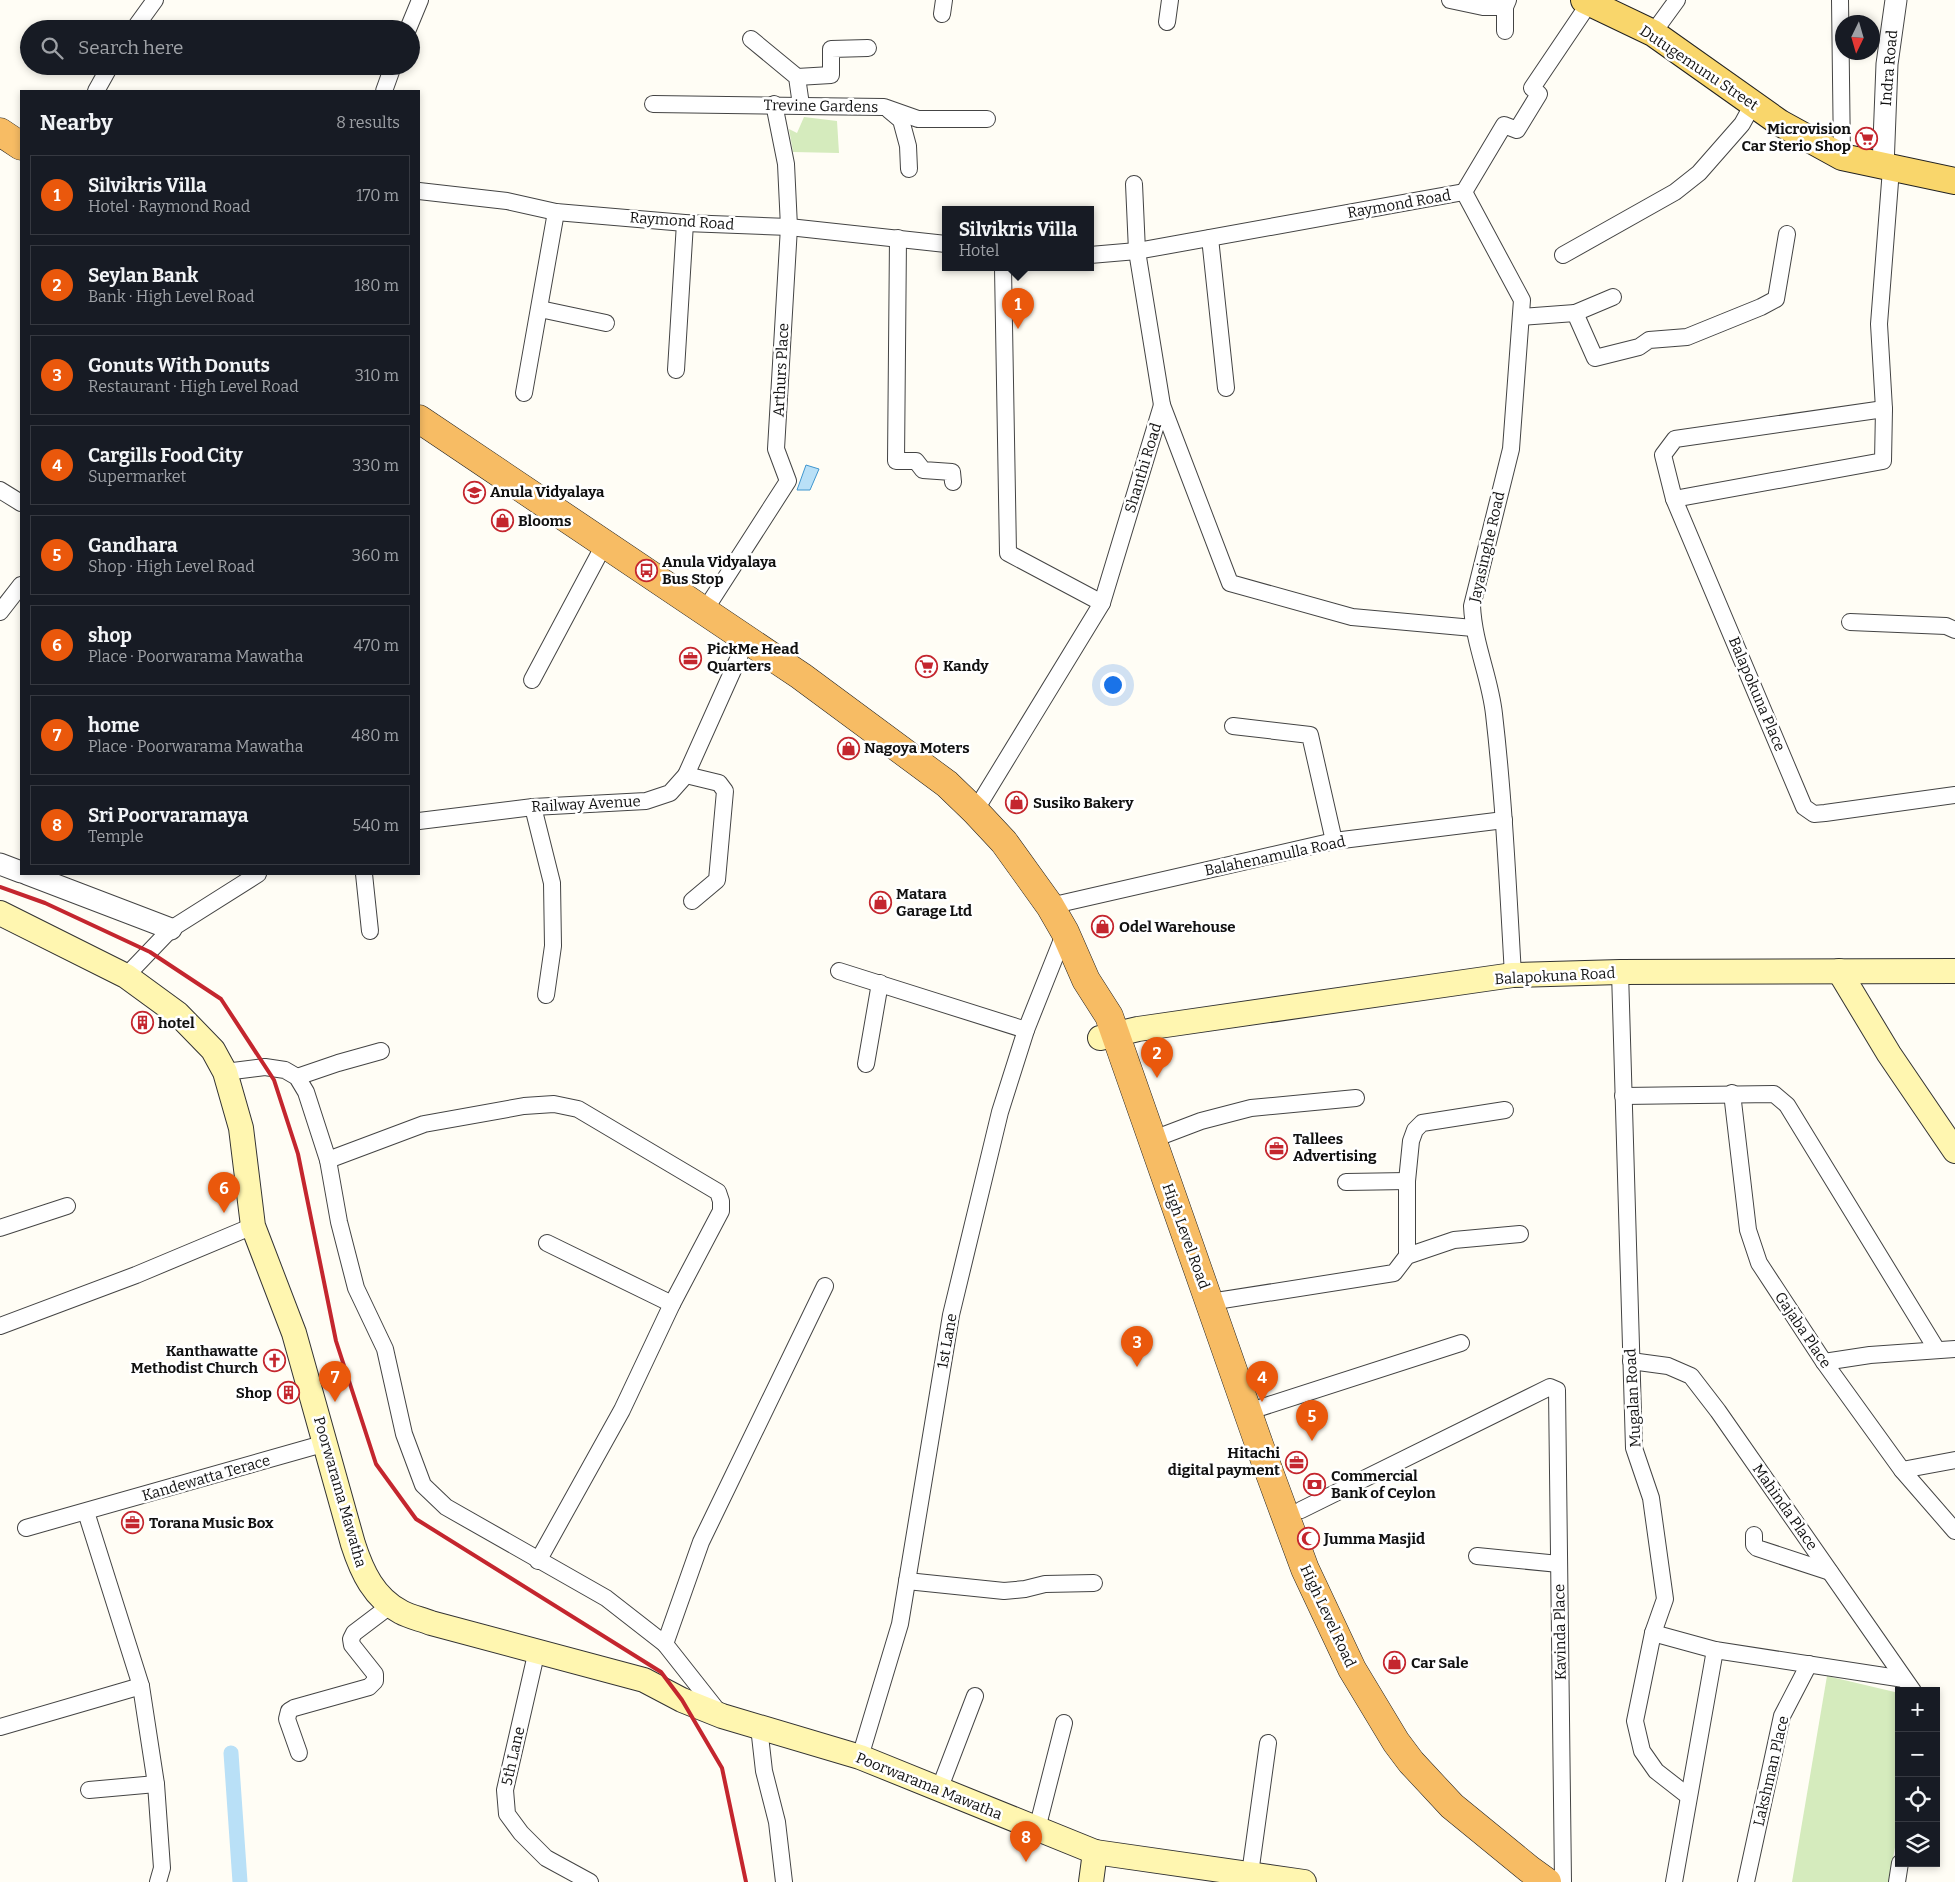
<!DOCTYPE html>
<html lang="en">
<head>
<meta charset="utf-8">
<style>
  body { margin:0; font-family:Bitter,serif; background:#242831; color:#f1f3f6 }
  .controls { position:absolute; right:15px; bottom:15px; display:grid; overflow:hidden; border-radius:0px; box-shadow:0 2px 8px #0003 }
  .controls button { width:45px; height:45px; display:grid; place-items:center; padding:0; border:0; border-bottom:1px solid #363941; background:#171b24; color:#f1f3f6; font:25px sans-serif }
  .compass { position:absolute; left:1835px; top:15px; width:45px; height:45px; border-radius:50%; background:#171b24; box-shadow:0 2px 8px #0003; rotate:185deg }
  .you { position:absolute; left:1112px; top:684px; width:18px; height:18px; margin:-12px; border:4px solid #fff; border-radius:50%; background:#1a73e8; box-shadow:0 0 0 8px #1a73e833 }
  .badge { display:grid; place-items:center; width:32px; height:32px; border-radius:50%; background:#ea580c; color:#fff; font-size:16px; font-weight:700 }
  .pin { position:absolute; translate:-50% -41px; filter:drop-shadow(0 1px 2px #0008) }
  .pin::after { content:''; position:absolute; top:26px; width:18px; height:15px; background:inherit; clip-path:polygon(0 0,100% 0,50% 100%) }
  .popup { position:absolute; left:942px; top:206px; width:152px; height:65px; box-sizing:border-box; display:grid; place-content:center; border-radius:0px; background:#171b24; filter:drop-shadow(0 1px 4px #0005); font-size:16px; white-space:nowrap; color:#9ea1a6 }
  .popup b { font-size:19px; color:#f1f3f6 }
  .popup::after { content:''; position:absolute; left:50%; top:100%; margin-left:-10px; border:10px solid transparent; border-top-color:#171b24 }
  .list { margin:0; padding:0; list-style:none }
  h2 { display:flex; justify-content:space-between; align-items:center; height:65px; margin:0; padding:0 20px; font-size:21px }
  h2 small { font-size:16px; font-weight:400; color:#9ea1a6 }
  .list li { display:grid; grid-template-columns:32px 1fr auto; gap:15px; align-items:center; box-sizing:border-box; height:80px; margin:0 10px 10px; padding:0 10px; border:1px solid #363941; border-radius:0px }
  .list b { display:block; font-size:19px; white-space:nowrap }
  .list p { margin:0; font-size:16px; white-space:nowrap; color:#9ea1a6 }
  .list em { font-size:16px; font-style:normal; color:#9ea1a6 }
  .icon { flex:none; width:28px; height:28px; fill:none; stroke:currentColor; stroke-width:2; stroke-linecap:round; stroke-linejoin:round }
  .map { position:relative; flex:none; width:1955px; height:1882px; overflow:hidden }
  .search { position:absolute; background:#171b24; box-shadow:0 2px 8px #0003; left:20px; top:20px; width:400px; height:55px; display:flex; align-items:center; gap:12px; box-sizing:border-box; padding:0 18px; border-radius:28px; color:#9ea1a6; font-size:19px }
  .panel { position:absolute; background:#171b24; box-shadow:0 2px 8px #0003; left:20px; top:90px; width:400px; height:785px; border-radius:0px }
  .map>svg:first-child { display:block }
  .green { fill:#d5ebbd }
  .water { fill:#b9e0f7; stroke:#3f96cf }
  .lines { fill:none; stroke-linecap:round; stroke-linejoin:round }
  .canal { stroke:#b9e0f7; stroke-width:15 }
  .minor-casing { stroke:#444; stroke-width:18 }
  .tertiary-casing { stroke:#444; stroke-width:23 }
  .secondary-casing { stroke:#333; stroke-width:26 }
  .primary-casing { stroke:#222; stroke-width:28 }
  .trunk-casing { stroke:#222; stroke-width:29 }
  .minor { stroke:#fff; stroke-width:16 }
  .tertiary { stroke:#fff; stroke-width:21 }
  .secondary { stroke:#fff6b0; stroke-width:24 }
  .primary { stroke:#f9d66b; stroke-width:26 }
  .trunk { stroke:#f7bc64; stroke-width:28 }
  .rail { stroke:#c4262e; stroke-width:4 }
  .labels { text-anchor:middle; stroke-width:5; stroke-linejoin:round; paint-order:stroke }
  .street-label { font-size:15px; fill:#111; stroke:#fff }
  .poi-label { font-size:15px; font-weight:bold; fill:#111; stroke:#fff; text-anchor:start }
</style>
</head>
<body>
<div class="map">
<svg width="1955" height="1882" viewBox="0 0 1955 1882">
  <rect width="100%" height="100%" fill="#fffdf5"/>
  <g class="green">
    <path d="M804,117L837,121L839,153L793,152L789,129L797,133Z"/>
    <path d="M1827,1676L1899,1693V1824L1889,1882H1792Z"/>
  </g>
  <path class="water" d="M806,465L819,469L810,490H797Z"/>
  <g class="lines">
    <path class="canal" d="M231,1753L240,1882"/>
    <defs>
      <g id="minor">
        <path d="M1450,0L1483,7H1505"/>
        <path d="M1840,0L1842,157"/>
        <path d="M942,14L944,0"/>
        <path d="M1167,22L1170,0"/>
        <path d="M134,29L155,0"/>
        <path d="M408,29L420,0"/>
        <path d="M1505,31V7L1508,0"/>
        <path d="M1653,33L1677,0"/>
        <path d="M751,39L797,77L801,105"/>
        <path d="M797,77L831,75V49L868,48"/>
        <path d="M96,91L110,66"/>
        <path d="M384,91L393,66"/>
        <path d="M653,104L884,107L918,119H987"/>
        <path d="M889,110L901,120L908,146L909,169"/>
        <path d="M1134,184L1137,251L1162,405"/>
        <path d="M419,191L507,201L556,212L685,223L789,227L946,244"/>
        <path d="M1464,192L1522,300L1511,449L1472,606C1474,645 1490,677 1494,714C1504,800 1508,888 1513,975"/>
        <path d="M898,238L896,461H916L923,470L952,472L953,482"/>
        <path d="M1210,238L1226,388"/>
        <path d="M1090,255L1137,251L1464,192L1504,125L1517,130L1539,94L1532,88L1590,2"/>
        <path d="M1563,255L1675,192L1699,173L1742,124L1753,104"/>
        <path d="M1003,268L1008,553L1102,603"/>
        <path d="M540,309L606,323"/>
        <path d="M1575,313L1613,297"/>
        <path d="M1521,317L1575,313L1595,358L1639,347L1649,340L1687,337L1761,307L1776,299L1787,234"/>
        <path d="M676,370L685,223"/>
        <path d="M524,393L556,212"/>
        <path d="M1884,409L1675,439L1663,455L1674,499L1804,807L1814,814L1825,813L1955,795"/>
        <path d="M0,490L21,503"/>
        <path d="M1674,499L1883,461L1884,409L1879,324L1891,169"/>
        <path d="M705,610L788,481L776,449L789,227L786,164L774,104"/>
        <path d="M0,612L21,585"/>
        <path d="M1850,622L1946,626L1955,630"/>
        <path d="M532,680L605,543"/>
        <path d="M1233,726L1310,735L1334,841"/>
        <path d="M686,775L719,783L725,791L717,880L692,901"/>
        <path d="M533,807L552,883L553,946L546,995"/>
        <path d="M975,811L1102,603L1162,405L1230,583L1352,617L1473,628"/>
        <path d="M419,821L533,807L646,801L670,793L686,775L747,639"/>
        <path d="M364,874L370,931"/>
        <path d="M1050,906L1334,841L1504,820"/>
        <path d="M839,971L1026,1030"/>
        <path d="M1620,972L1634,1448L1651,1498L1665,1599L1653,1633L1635,1721L1642,1751L1656,1771L1688,1796"/>
        <path d="M126,976L171,929L258,874"/>
        <path d="M866,1064L880,983"/>
        <path d="M225,1072L265,1067L285,1070L297,1077L306,1092L328,1160L339,1222L356,1288L385,1349L404,1434L423,1485L446,1507L606,1598L665,1644L721,1715"/>
        <path d="M297,1077L338,1063L381,1051"/>
        <path d="M1732,1093L1748,1230L1759,1263L1824,1362L1902,1470L1955,1531"/>
        <path d="M1623,1096L1774,1094L1787,1105L1937,1350"/>
        <path d="M1151,1140L1201,1121L1251,1108L1356,1098"/>
        <path d="M328,1160L424,1124L524,1106L554,1104L578,1109L718,1192L721,1201V1211L672,1304L622,1410L538,1561"/>
        <path d="M1346,1182L1407,1181"/>
        <path d="M0,1228L67,1206"/>
        <path d="M547,1243L672,1304"/>
        <path d="M1407,1256V1181L1411,1141L1415,1130L1422,1123L1505,1110"/>
        <path d="M1210,1302L1394,1273L1407,1256L1454,1240L1520,1234"/>
        <path d="M0,1326L136,1275L253,1226"/>
        <path d="M1631,1361L1668,1366L1691,1376L1718,1411L1913,1691"/>
        <path d="M1824,1362L1870,1355L1955,1349"/>
        <path d="M1247,1412L1461,1343"/>
        <path d="M1902,1470L1955,1460"/>
        <path d="M1301,1510L1550,1387L1557,1390L1563,1882"/>
        <path d="M86,1512L141,1686L156,1784L162,1868L158,1882"/>
        <path d="M26,1528L326,1443"/>
        <path d="M1754,1535V1545L1757,1548L1830,1572"/>
        <path d="M1477,1556L1559,1564"/>
        <path d="M907,1581L1004,1591L1025,1589L1045,1584L1094,1583"/>
        <path d="M1653,1633L1715,1650L1904,1679"/>
        <path d="M665,1644L701,1542L825,1286"/>
        <path d="M537,1650L505,1790L507,1814L521,1833L546,1858L590,1882"/>
        <path d="M0,1727L141,1686"/>
        <path d="M759,1727L764,1771L777,1822L784,1882"/>
        <path d="M299,1753L287,1719L289,1711L294,1708L369,1687L375,1681V1674L352,1645L351,1639L354,1633L391,1605"/>
        <path d="M860,1757L900,1624L951,1315L1000,1112L1026,1030L1065,932"/>
        <path d="M89,1790L156,1784"/>
        <path d="M939,1790L975,1696"/>
        <path d="M1037,1829L1064,1723"/>
        <path d="M1250,1874L1268,1743"/>
        <path d="M1674,1882L1715,1650"/>
        <path d="M1746,1882L1782,1716L1809,1664"/>
        <path d="M1897,1882L1900,1863"/>
      </g>
      <g id="tertiary">
        <path d="M1883,167L1887,64L1896,0"/>
        <path d="M0,864L21,872"/>
        <path d="M27,874L171,929"/>
      </g>
      <g id="secondary">
        <path d="M0,913L126,976L178,1014L213,1050L225,1072L241,1128L253,1226L294,1333L353,1544C362,1572 374,1598 401,1612C410,1617 421,1619 431,1623L644,1680L682,1700L722,1716L860,1757L1095,1852L1304,1882"/>
        <path d="M1839,971L1889,1054L1955,1151"/>
        <path d="M1100,1038L1138,1029L1513,975L1620,972L1955,971"/>
        <path d="M1091,1882L1095,1852"/>
      </g>
      <path id="primary" d="M1584,0L1653,33L1780,123L1842,157L1955,181"/>
      <g id="trunk">
        <path d="M0,132L21,146"/>
        <path d="M419,419L801,676L947,784L975,811L1004,842L1050,906L1065,932L1086,980L1109,1016L1260,1447L1305,1569L1352,1669L1396,1742L1411,1762L1452,1806L1529,1869L1547,1882"/>
      </g>
    </defs>
    <use href="#minor" class="minor-casing"/>
    <use href="#tertiary" class="tertiary-casing"/>
    <use href="#secondary" class="secondary-casing"/>
    <use href="#primary" class="primary-casing"/>
    <use href="#trunk" class="trunk-casing"/>
    <use href="#minor" class="minor"/>
    <use href="#tertiary" class="tertiary"/>
    <use href="#secondary" class="secondary"/>
    <use href="#primary" class="primary"/>
    <use href="#trunk" class="trunk"/>
    <path class="rail" d="M0,887L45,903L150,952L221,999L274,1080L298,1154L336,1341L376,1464L416,1519L661,1672L682,1700L722,1768L746,1882"/>
  </g>
  <defs>
    <symbol id="supermarket-ring" viewBox="-11 -11 22 22"><circle r="9.5" fill="#fff" stroke="#c4262e" stroke-width="1.5"/><path d="M-6-5.5h2.5l.6 2H6L4.5 2H-2.5L-4.4-4H-6ZM-1.5 3.2a1.3 1.3 0 1 0 .1 0ZM3 3.2a1.3 1.3 0 1 0 .1 0Z" fill="#c4262e"/></symbol>
    <symbol id="school-ring" viewBox="-11 -11 22 22"><circle r="9.5" fill="#fff" stroke="#c4262e" stroke-width="1.5"/><path d="M0-5L7-2L0 1L-7-2ZM-4 1L0 2.5L4 1V4Q0 6-4 4Z" fill="#c4262e"/></symbol>
    <symbol id="shop-ring" viewBox="-11 -11 22 22"><circle r="9.5" fill="#fff" stroke="#c4262e" stroke-width="1.5"/><path d="M-5-2.5h2.3a2.7 3.5 0 0 1 5.4 0H5L5.5 6h-11ZM-1.5-2.5h3a1.5 2.3 0 0 0-3 0Z" fill="#c4262e"/></symbol>
    <symbol id="bus-ring" viewBox="-11 -11 22 22"><circle r="9.5" fill="#fff" stroke="#c4262e" stroke-width="1.5"/><path d="M-5-6H5V4H4V6H2V4H-2V6H-4V4H-5ZM-3.5-4V0h7V-4ZM-3.5 1.2v1.5H-2V1.2ZM2 1.2v1.5H3.5V1.2Z" fill="#c4262e"/></symbol>
    <symbol id="office-ring" viewBox="-11 -11 22 22"><circle r="9.5" fill="#fff" stroke="#c4262e" stroke-width="1.5"/><path d="M-6-3h4V-5.5h4V-3h4V5H-6ZM-1-4.5V-3h2v-1.5ZM-6 0V1H6V0Z" fill="#c4262e"/></symbol>
    <symbol id="building-ring" viewBox="-11 -11 22 22"><circle r="9.5" fill="#fff" stroke="#c4262e" stroke-width="1.5"/><path d="M-4-6H4V6H1V3H-1V6H-4ZM-2.5-4.3h1.7v1.8h-1.7ZM.8-4.3h1.7v1.8H.8ZM-2.5-1h1.7V.8h-1.7ZM.8-1h1.7V.8H.8Z" fill="#c4262e"/></symbol>
    <symbol id="church-ring" viewBox="-11 -11 22 22"><circle r="9.5" fill="#fff" stroke="#c4262e" stroke-width="1.5"/><path d="M-1.2-6h2.4v3.5h3.3v2.4h-3.3V6h-2.4V-.1h-3.3v-2.4h3.3Z" fill="#c4262e"/></symbol>
    <symbol id="bank-ring" viewBox="-11 -11 22 22"><circle r="9.5" fill="#fff" stroke="#c4262e" stroke-width="1.5"/><path d="M-6-4H6V4H-6ZM0-2.3a2.3 2.3 0 1 0 0 4.6a2.3 2.3 0 1 0 0-4.6Z" fill="#c4262e"/></symbol>
    <symbol id="mosque-ring" viewBox="-11 -11 22 22"><circle r="9.5" fill="#fff" stroke="#c4262e" stroke-width="1.5"/><path d="M3.5-4.9A6 6 0 1 0 3.5 4.9A5 5 0 1 1 3.5-4.9Z" fill="#c4262e"/></symbol>
  </defs>
  <g fill-rule="evenodd">
    <use href="#supermarket-ring" x="1854" y="126" width="25" height="25"/>
    <use href="#school-ring" x="462" y="480" width="25" height="25"/>
    <use href="#shop-ring" x="490" y="508" width="25" height="25"/>
    <use href="#bus-ring" x="634" y="558" width="25" height="25"/>
    <use href="#office-ring" x="678" y="646" width="25" height="25"/>
    <use href="#supermarket-ring" x="914" y="654" width="25" height="25"/>
    <use href="#shop-ring" x="836" y="736" width="25" height="25"/>
    <use href="#shop-ring" x="1004" y="790" width="25" height="25"/>
    <use href="#shop-ring" x="868" y="890" width="25" height="25"/>
    <use href="#shop-ring" x="1090" y="914" width="25" height="25"/>
    <use href="#building-ring" x="130" y="1010" width="25" height="25"/>
    <use href="#office-ring" x="1264" y="1136" width="25" height="25"/>
    <use href="#church-ring" x="262" y="1348" width="25" height="25"/>
    <use href="#building-ring" x="276" y="1380" width="25" height="25"/>
    <use href="#office-ring" x="1284" y="1450" width="25" height="25"/>
    <use href="#bank-ring" x="1302" y="1472" width="25" height="25"/>
    <use href="#office-ring" x="120" y="1510" width="25" height="25"/>
    <use href="#mosque-ring" x="1296" y="1526" width="25" height="25"/>
    <use href="#shop-ring" x="1382" y="1650" width="25" height="25"/>
  </g>
  <g class="labels">
    <g class="street-label">
      <text transform="translate(1699 68) rotate(34)" y="5">Dutugemunu Street</text>
      <text transform="translate(1889 68) rotate(-85)" y="5">Indra Road</text>
      <text transform="translate(821 106) rotate(1)" y="5">Trevine Gardens</text>
      <text transform="translate(1399 204) rotate(-10)" y="5">Raymond Road</text>
      <text transform="translate(682 221) rotate(4)" y="5">Raymond Road</text>
      <text transform="translate(781 370) rotate(-87)" y="5">Arthurs Place</text>
      <text transform="translate(1143 468) rotate(-73)" y="5">Shanthi Road</text>
      <text transform="translate(1487 547) rotate(-77)" y="5">Jayasinghe Road</text>
      <text transform="translate(1757 694) rotate(67)" y="5">Balapokuna Place</text>
      <text transform="translate(586 804) rotate(-3)" y="5">Railway Avenue</text>
      <text transform="translate(1275 856) rotate(-12)" y="5">Balahenamulla Road</text>
      <text transform="translate(1555 976) rotate(-3)" y="5">Balapokuna Road</text>
      <text transform="translate(1186 1236) rotate(70)" y="5">High Level Road</text>
      <text transform="translate(1803 1330) rotate(56)" y="5">Gajaba Place</text>
      <text transform="translate(947 1341) rotate(-80)" y="5">1st Lane</text>
      <text transform="translate(1633 1398) rotate(-93)" y="5">Mugalan Road</text>
      <text transform="translate(206 1478) rotate(-16)" y="5">Kandewatta Terace</text>
      <text transform="translate(340 1492) rotate(74)" y="5">Poorwarama Mawatha</text>
      <text transform="translate(1785 1507) rotate(55)" y="5">Mahinda Place</text>
      <text transform="translate(1328 1616) rotate(65)" y="5">High Level Road</text>
      <text transform="translate(1560 1632) rotate(-91)" y="5">Kavinda Place</text>
      <text transform="translate(513 1756) rotate(-77)" y="5">5th Lane</text>
      <text transform="translate(1771 1771) rotate(-77)" y="5">Lakshman Place</text>
      <text transform="translate(929 1786) rotate(22)" y="5">Poorwarama Mawatha</text>
    </g>
    <g class="poi-label">
      <text x="1851" y="134" text-anchor="end">Microvision<tspan x="1851" dy="17">Car Sterio Shop</tspan></text>
      <text x="490" y="497">Anula Vidyalaya</text>
      <text x="518" y="526">Blooms</text>
      <text x="662" y="567">Anula Vidyalaya<tspan x="662" dy="17">Bus Stop</tspan></text>
      <text x="707" y="654">PickMe Head<tspan x="707" dy="17">Quarters</tspan></text>
      <text x="943" y="671">Kandy</text>
      <text x="864" y="753">Nagoya Moters</text>
      <text x="1033" y="808">Susiko Bakery</text>
      <text x="896" y="899">Matara<tspan x="896" dy="17">Garage Ltd</tspan></text>
      <text x="1119" y="932">Odel Warehouse</text>
      <text x="158" y="1028">hotel</text>
      <text x="1293" y="1144">Tallees<tspan x="1293" dy="17">Advertising</tspan></text>
      <text x="258" y="1356" text-anchor="end">Kanthawatte<tspan x="258" dy="17">Methodist Church</tspan></text>
      <text x="272" y="1398" text-anchor="end">Shop</text>
      <text x="1280" y="1458" text-anchor="end">Hitachi<tspan x="1280" dy="17">digital payment</tspan></text>
      <text x="1331" y="1481">Commercial<tspan x="1331" dy="17">Bank of Ceylon</tspan></text>
      <text x="149" y="1528">Torana Music Box</text>
      <text x="1324" y="1544">Jumma Masjid</text>
      <text x="1411" y="1668">Car Sale</text>
    </g>
  </g>
</svg>
<div class="controls">
<button>+</button>
<button>−</button>
<button><svg class="icon" aria-label="locate" viewBox="0 0 24 24"><circle cx="12" cy="12" r="6"/><path d="M12 2v4M12 18v4M2 12h4M18 12h4"/></svg></button>
<button><svg class="icon" aria-label="layers" viewBox="0 0 24 24"><path d="M12 4l9 5-9 5-9-5zM3 14l9 5 9-5"/></svg></button>
</div>
<svg class="compass" viewBox="-18 -18 36 36"><path d="M0-13l5 13h-10z" fill="#e53935"/><path d="M0 13l5-13h-10z" fill="#9ea1a6"/></svg>
<div class="you"></div>
<div class="pin badge" style="left:1018px;top:329px">1</div>
<div class="popup"><b>Silvikris Villa</b>Hotel</div>
<div class="pin badge" style="left:1157px;top:1078px">2</div>
<div class="pin badge" style="left:1137px;top:1367px">3</div>
<div class="pin badge" style="left:1262px;top:1402px">4</div>
<div class="pin badge" style="left:1312px;top:1441px">5</div>
<div class="pin badge" style="left:224px;top:1213px">6</div>
<div class="pin badge" style="left:335px;top:1402px">7</div>
<div class="pin badge" style="left:1026px;top:1862px">8</div>
<div class="search"><svg class="icon" aria-label="search" viewBox="0 0 24 24"><circle cx="10" cy="10" r="6"/><path d="M15 15l6 6"/></svg>Search here</div>
<section class="panel">
<h2>Nearby<small>8 results</small></h2>
<ul class="list">
<li><span class="badge">1</span><div><b>Silvikris Villa</b><p>Hotel · Raymond Road</p></div><em>170 m</em></li>
<li><span class="badge">2</span><div><b>Seylan Bank</b><p>Bank · High Level Road</p></div><em>180 m</em></li>
<li><span class="badge">3</span><div><b>Gonuts With Donuts</b><p>Restaurant · High Level Road</p></div><em>310 m</em></li>
<li><span class="badge">4</span><div><b>Cargills Food City</b><p>Supermarket</p></div><em>330 m</em></li>
<li><span class="badge">5</span><div><b>Gandhara</b><p>Shop · High Level Road</p></div><em>360 m</em></li>
<li><span class="badge">6</span><div><b>shop</b><p>Place · Poorwarama Mawatha</p></div><em>470 m</em></li>
<li><span class="badge">7</span><div><b>home</b><p>Place · Poorwarama Mawatha</p></div><em>480 m</em></li>
<li><span class="badge">8</span><div><b>Sri Poorvaramaya</b><p>Temple</p></div><em>540 m</em></li>
</ul>
</section>
</div>
</body>
</html>
